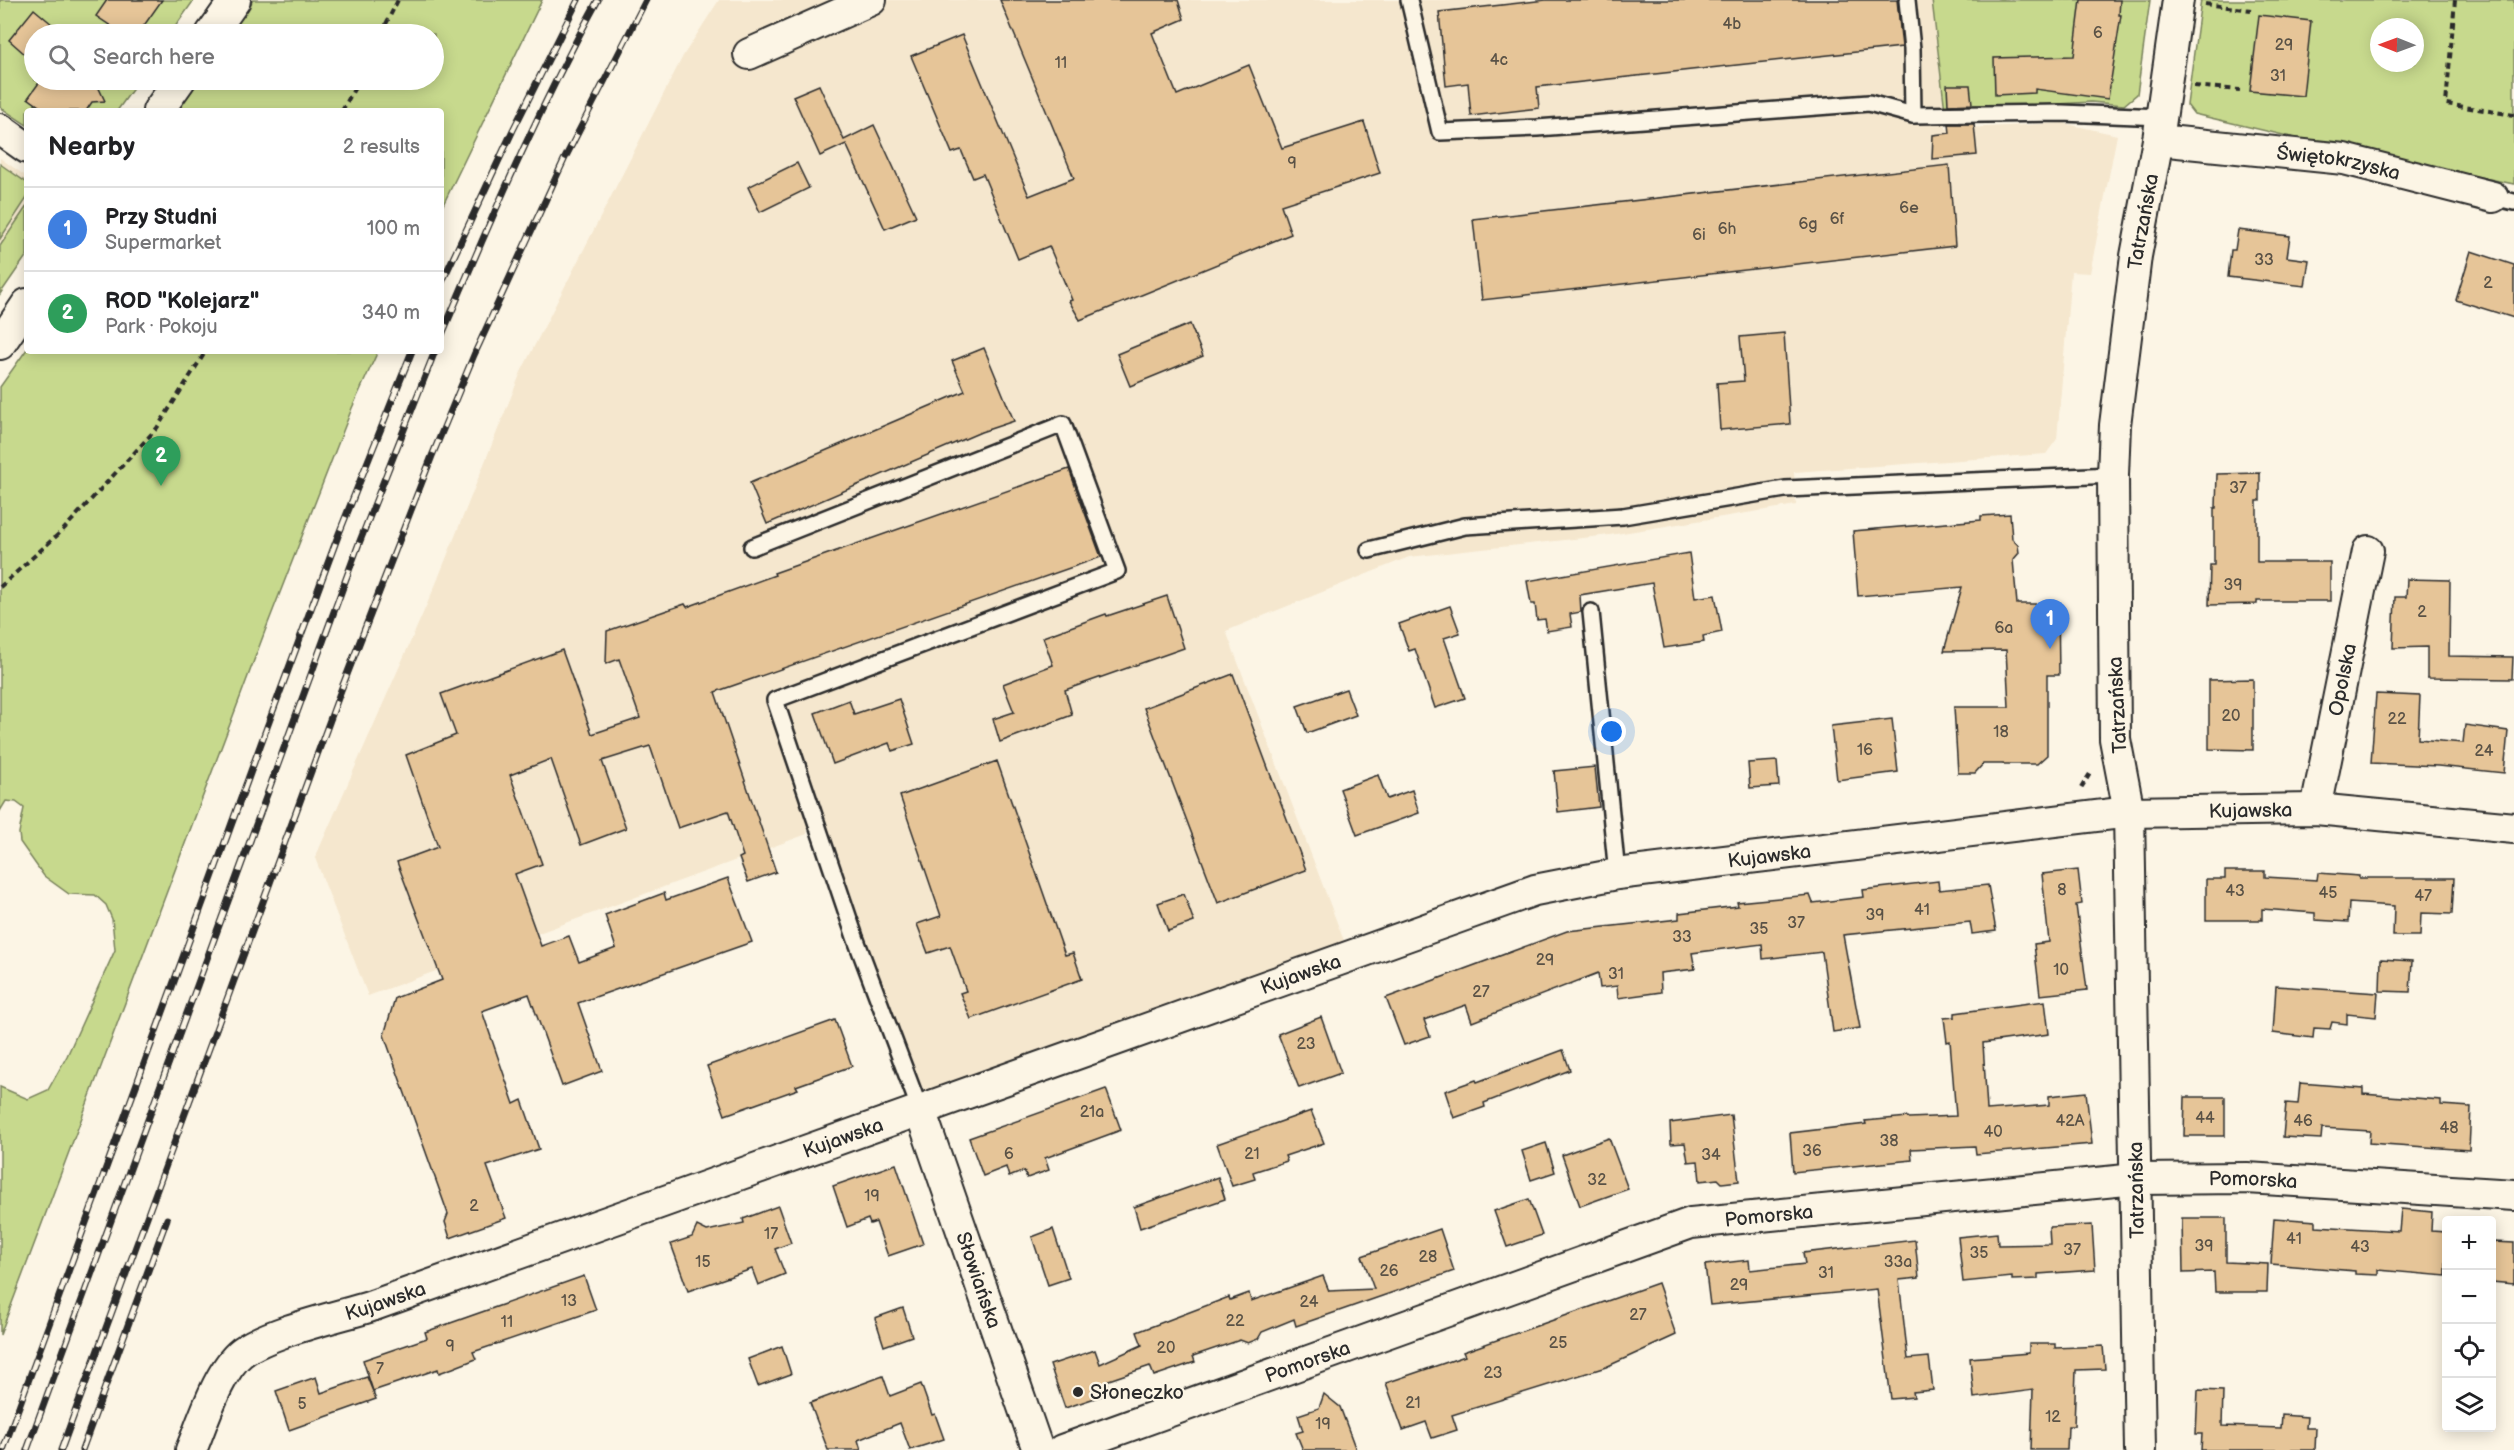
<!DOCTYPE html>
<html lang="en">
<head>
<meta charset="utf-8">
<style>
  body { margin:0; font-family:"Balsamiq Sans",sans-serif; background:#f2f2f2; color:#202124 }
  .controls { position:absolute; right:18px; bottom:18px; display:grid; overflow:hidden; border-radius:6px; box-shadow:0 3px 15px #0003 }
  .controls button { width:54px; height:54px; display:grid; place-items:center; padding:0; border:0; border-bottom:2px solid #e0e0e0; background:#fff; color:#202124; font:30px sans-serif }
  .compass { position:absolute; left:2370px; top:18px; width:54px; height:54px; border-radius:50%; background:#fff; box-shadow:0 3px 15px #0003; rotate:271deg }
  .you { position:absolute; left:1612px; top:732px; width:21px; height:21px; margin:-15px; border:4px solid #fff; border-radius:50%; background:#1a73e8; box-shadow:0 0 0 9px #1a73e833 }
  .badge { display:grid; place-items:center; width:39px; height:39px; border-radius:50%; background:#ea580c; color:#fff; font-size:20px; font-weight:700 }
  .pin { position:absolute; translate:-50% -50px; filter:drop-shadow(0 2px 3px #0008) }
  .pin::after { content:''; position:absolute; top:32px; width:21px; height:18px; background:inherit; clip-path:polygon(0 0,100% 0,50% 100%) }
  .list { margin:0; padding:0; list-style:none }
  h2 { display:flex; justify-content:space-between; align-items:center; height:78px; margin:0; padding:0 24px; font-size:26px }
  h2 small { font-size:20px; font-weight:400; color:#757577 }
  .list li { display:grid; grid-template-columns:39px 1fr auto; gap:18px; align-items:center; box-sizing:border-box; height:84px; padding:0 24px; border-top:2px solid #e0e0e0 }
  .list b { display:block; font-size:22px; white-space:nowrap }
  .list p { margin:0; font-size:20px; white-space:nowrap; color:#757577 }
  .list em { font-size:20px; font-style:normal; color:#757577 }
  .icon { flex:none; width:33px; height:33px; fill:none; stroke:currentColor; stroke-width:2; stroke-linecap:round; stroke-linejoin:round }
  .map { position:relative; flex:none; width:2514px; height:1450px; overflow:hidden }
  .search { position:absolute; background:#fff; box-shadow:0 3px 15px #0003; left:24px; top:24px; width:420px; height:66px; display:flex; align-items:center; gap:15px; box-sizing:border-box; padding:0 21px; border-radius:33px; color:#757577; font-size:22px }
  .panel { position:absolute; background:#fff; box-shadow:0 3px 15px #0003; left:24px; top:108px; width:420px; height:246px; border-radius:6px }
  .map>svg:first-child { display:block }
  .built { fill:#f5e7ce }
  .green { fill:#c7d98d; stroke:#79825c; stroke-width:1.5; fill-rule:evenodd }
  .building { fill:#e6c598; stroke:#2b2b2b; stroke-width:1.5 }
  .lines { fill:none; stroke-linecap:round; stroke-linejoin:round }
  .lane-casing { stroke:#2b2b2b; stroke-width:20 }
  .street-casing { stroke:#2b2b2b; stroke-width:34 }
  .path { stroke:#2b2b2b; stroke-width:4; stroke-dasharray:6 4.5; stroke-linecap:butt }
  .lane { stroke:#fcf5e5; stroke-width:15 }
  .street { stroke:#fcf5e5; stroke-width:30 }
  .rail-casing { stroke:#2b2b2b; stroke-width:7 }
  .rail { stroke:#fcf5e5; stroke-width:4.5; stroke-dasharray:14; stroke-linecap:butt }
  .poi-dot { fill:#2b2b2b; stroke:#fcf5e5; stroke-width:2 }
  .labels { text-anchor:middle; stroke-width:4.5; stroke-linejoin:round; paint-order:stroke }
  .number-label { font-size:16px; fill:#5a5246 }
  .street-label { font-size:20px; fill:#2b2b2b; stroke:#fcf5e5 }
  .poi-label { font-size:20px; fill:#2b2b2b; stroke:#fcf5e5; text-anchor:start }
</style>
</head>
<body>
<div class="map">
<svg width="2514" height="1450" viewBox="0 0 2514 1450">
  <rect width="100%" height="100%" fill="#fcf5e5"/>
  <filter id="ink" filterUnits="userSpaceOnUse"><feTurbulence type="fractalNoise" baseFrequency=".0167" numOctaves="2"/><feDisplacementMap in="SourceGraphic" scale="12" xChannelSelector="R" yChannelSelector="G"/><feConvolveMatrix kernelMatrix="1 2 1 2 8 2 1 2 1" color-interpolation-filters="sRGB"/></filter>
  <g filter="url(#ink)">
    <g class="built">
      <path d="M719,0H1932L1946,129L2063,123L2117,135L2090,273L2071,272L2057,439L2046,454L1794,472L1796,505L1610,535L1409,557L1226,631L1349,954L921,1107L810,789L807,834L368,996L315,858L435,586L521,372L683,56Z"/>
      <path d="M0,158L27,177V206L0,246Z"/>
    </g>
    <g class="green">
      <path d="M0,0H194L170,34H34V80H139L117,111H27V125L0,107Z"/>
      <path d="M253,0H542L441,209V111H177L198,80H434V34H230Z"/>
      <path d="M1932,0H2150L2137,94L2124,105L2091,102L1945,111Z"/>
      <path d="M2201,0H2514V184L2343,149L2194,114L2187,105ZM2379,27H2415V63H2379Z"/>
      <path d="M0,164L27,183V198L0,239Z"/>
      <path d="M27,206V255L0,294V246Z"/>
      <path d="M27,349L378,351L352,408L265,631L0,1335V1087L28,1099L48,1090L67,1056L115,950L112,919L106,905L95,895L69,894L44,876L20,842L19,833L24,808L16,802L6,801L0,811V387Z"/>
    </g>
    <g class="building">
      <path d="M107,0H162L138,34H123L96,16Z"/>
      <path d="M1000,0H1178L1184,19L1152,33L1177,95L1249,65L1282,148L1364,122L1380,173L1281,205L1291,234L1080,320L1069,301L1072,300L1049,246L1018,259L983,174L973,178L961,150L952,153L911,56L962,35L1029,196L1074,178Z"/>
      <path d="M1546,0H1897L1902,47L1537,87L1539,108L1471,116L1468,83L1446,86L1439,12Z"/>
      <path d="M2081,0H2120L2119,15H2121L2108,99L2035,89V93L1995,95L1994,58L2074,56Z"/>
      <path d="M34,9L53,25L45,34H34V47L27,56L9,40Z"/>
      <path d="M2259,15L2311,21L2303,96L2250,91Z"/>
      <path d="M41,80H95L105,101L92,102L86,111H46L28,98Z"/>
      <path d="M819,85L844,140L874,125L916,216L885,229L846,144L820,156L793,96Z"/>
      <path d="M1947,85H1970L1972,104L1948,105Z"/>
      <path d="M1949,124H1974L1977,155L1932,159L1933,135L1950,133Z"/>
      <path d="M797,163L809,188L760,212L748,187Z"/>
      <path d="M1949,165L1955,246L1482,300L1473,219Z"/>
      <path d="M2238,230L2290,236L2287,257L2309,260L2305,286L2228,277L2231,250H2235Z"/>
      <path d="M2471,251L2514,265V318L2456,300Z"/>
      <path d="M1190,324L1203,356L1130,386L1117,354Z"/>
      <path d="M1784,333L1790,424L1720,430L1717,383L1744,381L1740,337Z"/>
      <path d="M984,348L1014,421L981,432L767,524L750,483L965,391L952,361Z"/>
      <path d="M1069,469L1101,557L715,692L776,872L748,882L739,858L743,856L728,811L678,828L650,746L602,761L626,828L581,845L551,759L510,775L542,864L515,874L541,946L569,936L579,962L616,948L605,915L664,893L666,900L728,878L752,942L578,1003L602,1071L562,1086L529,994L482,1011L514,1104L522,1100L539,1149L487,1166L506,1218L450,1238L445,1222L448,1214L384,1035L395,998L442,980L397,862L438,847L406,755L456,735L441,694L562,650L592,734L640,718L619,659L606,664L607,631L685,604L687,607L775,575L774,573Z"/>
      <path d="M2260,473V501H2257V562H2330V601H2257V604L2209,605L2210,565H2214V508H2216L2217,474Z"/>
      <path d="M2010,514L2012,539L2018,545L2019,553L2013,560L2017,604H2058L2059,675H2047V755L2037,764H1983L1975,773H1958L1954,707H2009L2006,650L1944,651L1962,587L1858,596L1853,531L1981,520V516Z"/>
      <path d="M1689,553L1695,598L1715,595L1722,632L1703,636L1704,642L1664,648L1652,583L1580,595L1581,612L1570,614L1572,627L1547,631L1545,619L1537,620L1535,604H1531L1527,581Z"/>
      <path d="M2407,579L2450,580L2449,656L2513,657L2512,679L2427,678V647L2393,648L2395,597H2406Z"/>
      <path d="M1167,596L1184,648L1065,690L1072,715L1000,742L993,719L1014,712L1003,684L1053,665L1043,637L1106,614L1107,616Z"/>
      <path d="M1450,606L1460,633L1444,638L1465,698L1435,708L1415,649L1409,651L1399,624Z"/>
      <path d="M1233,674L1306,870L1218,903L1144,708Z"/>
      <path d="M2253,679V750L2209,749V680Z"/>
      <path d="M1346,689L1356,715L1307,733L1297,706Z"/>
      <path d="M2376,694L2420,696L2418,739L2463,743L2465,725L2508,731L2504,773L2438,766L2371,763Z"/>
      <path d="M899,699L914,744L892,751L889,743L833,764L815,713L849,700L854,714Z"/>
      <path d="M1892,719L1898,772L1837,780L1831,726Z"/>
      <path d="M997,761L1065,955L1073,953L1082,979L971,1019L960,993L966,991L950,946L928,953L917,924L941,916L900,796Z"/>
      <path d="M1777,761L1779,786L1750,788L1748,763Z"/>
      <path d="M1595,767L1599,807L1558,812L1554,771Z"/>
      <path d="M1378,775L1387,799L1412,790L1419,813L1357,835L1340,789Z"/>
      <path d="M2078,870L2082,904L2076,905L2087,990L2040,995L2034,944L2049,942L2042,874Z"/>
      <path d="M2225,871H2265V877L2317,880L2318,873L2359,876V878H2454L2452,914L2421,913L2420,936H2393L2394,906L2349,903L2348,922L2315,920V913L2262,909V920H2206V879H2225Z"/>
      <path d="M1938,881L1939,890L1988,885L1996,931L1972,934L1970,922L1843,935L1860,1028L1833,1032L1822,952L1763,959L1762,944L1692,953L1695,969L1660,973L1661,992L1618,998L1617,986L1600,988L1598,973L1472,1022L1466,1005L1424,1020L1430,1036L1404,1045L1386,998L1567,931L1679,919V913L1738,906L1737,902L1810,895L1813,903L1864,897L1863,890Z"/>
      <path d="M1184,894L1194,922L1168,931L1158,903Z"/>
      <path d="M2381,959L2412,961L2410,992L2380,991Z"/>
      <path d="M2276,986L2378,993L2376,1017L2347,1014V1024L2332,1022L2330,1029L2314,1028L2313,1038L2273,1033Z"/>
      <path d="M2045,1001L2049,1034L1983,1043L1987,1110L2049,1105V1096L2086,1092L2092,1144L1976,1154L1975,1146L1911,1149L1912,1160L1793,1172L1790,1133L1866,1124L1865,1121L1908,1117L1909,1118L1956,1116L1950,1041L1947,1042L1944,1018L1955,1017V1013Z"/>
      <path d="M1321,1017L1341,1073L1299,1088L1278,1034Z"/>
      <path d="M835,1020L852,1066L796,1086L798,1089L725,1115L707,1066Z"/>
      <path d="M1563,1050L1570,1070L1484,1103L1485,1107L1454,1118L1445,1091L1476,1080L1477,1082Z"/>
      <path d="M2300,1083L2363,1088V1094L2441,1100V1105L2471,1107L2469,1150L2369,1143L2370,1131L2322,1128L2321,1139L2283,1137L2286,1103L2298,1104Z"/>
      <path d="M1106,1089L1121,1130L1045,1158L1049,1170L1027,1178L1024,1171L1009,1177L1006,1167L983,1176L969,1138Z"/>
      <path d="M2185,1097H2225V1136H2184Z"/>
      <path d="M1311,1111L1324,1143L1285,1156L1287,1161L1253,1172L1255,1179L1232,1186L1217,1144Z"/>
      <path d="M1731,1115L1739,1181L1722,1183L1718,1179L1700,1181L1698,1161L1688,1162L1685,1143L1671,1144L1670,1123Z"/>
      <path d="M1609,1138L1628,1189L1580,1206L1562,1155Z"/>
      <path d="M1546,1143L1555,1172L1531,1180L1522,1151Z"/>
      <path d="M896,1164L923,1244L888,1256L876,1222L870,1224L868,1219L847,1227L833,1186Z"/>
      <path d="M1218,1177L1225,1199L1140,1228L1134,1207Z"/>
      <path d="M1529,1199L1542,1235L1507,1247L1494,1211Z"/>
      <path d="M778,1206L791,1243L775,1249L785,1274L758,1285L752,1269L688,1291L671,1244L692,1237L697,1226L707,1231L744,1223L743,1219Z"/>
      <path d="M2401,1209L2432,1212L2431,1231L2446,1232V1276L2378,1270V1275L2355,1274V1271L2271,1264L2274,1218L2316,1221V1226L2399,1231Z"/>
      <path d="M2182,1218H2226V1262L2268,1264L2267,1292H2215L2214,1272L2183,1273Z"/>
      <path d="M2092,1225L2095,1270L2038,1274V1279L2012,1280V1277L1963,1282L1958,1237L1997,1233L1998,1245L2050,1244L2049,1227Z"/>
      <path d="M1053,1229L1069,1278L1048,1285L1032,1237Z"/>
      <path d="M1440,1229L1454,1271L1296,1326L1294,1319L1262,1332L1258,1339L1248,1343L1240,1340L1193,1356L1195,1362L1154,1376L1150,1366L1106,1381L1110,1393L1065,1408L1050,1365L1095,1350L1100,1364L1142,1345L1137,1332L1229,1297L1230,1300L1249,1293L1251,1301L1323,1276L1329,1291L1374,1289L1362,1256Z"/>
      <path d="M1915,1240L1919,1278L1899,1280L1908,1359L1929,1357L1933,1390L1913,1392L1914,1397L1891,1399L1877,1289L1710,1305L1705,1265L1749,1260L1750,1270L1805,1264L1803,1253Z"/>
      <path d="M2493,1242L2514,1243V1284L2492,1282Z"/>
      <path d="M584,1276L596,1310L473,1352L476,1359L453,1368L439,1373L438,1369L373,1391L363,1360L427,1338L425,1332Z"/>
      <path d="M1658,1283L1676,1335L1606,1367L1452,1415L1457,1430L1432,1438L1426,1422L1403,1430L1386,1383L1465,1356L1463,1352Z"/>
      <path d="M903,1308L912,1336L884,1346L875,1318Z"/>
      <path d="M2029,1344H2055V1348L2103,1346L2105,1369L2076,1370L2074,1426H2068L2067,1450H2031L2033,1390L1974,1398L1970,1358L2029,1353Z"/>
      <path d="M782,1346L791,1374L758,1386L748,1359Z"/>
      <path d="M883,1376L890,1396L921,1384L932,1415L935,1414L944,1439L910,1450L900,1423L858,1440L861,1450H828L810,1403Z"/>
      <path d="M316,1377L321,1393L367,1377L376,1399L289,1430L276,1391Z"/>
      <path d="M2198,1390L2223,1391L2222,1426L2281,1428L2282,1415L2307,1417L2306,1428H2316L2315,1450H2201L2202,1434H2196Z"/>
      <path d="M1324,1394L1340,1407L1356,1450H1303L1296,1433L1303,1431L1298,1415L1319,1408Z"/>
    </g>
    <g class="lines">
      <defs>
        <g id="lane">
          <path d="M1409,0L1440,132L1537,128L1869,103L1913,115L2062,113L2162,117"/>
          <path d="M1907,0L1912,49L1913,115"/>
          <path d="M2493,197L2514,202"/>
          <path d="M752,547L1063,424L1117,571L775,700L855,937L920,1110"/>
          <path d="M1369,550L1465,526L1623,516L1785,489L2113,475"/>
          <path d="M1591,612L1617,874"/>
        </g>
        <g id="street">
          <path d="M211,34L235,0"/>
          <path d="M749,54L871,0"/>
          <path d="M158,111L180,80"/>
          <path d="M0,129L27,148"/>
          <path id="s1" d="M2158,140L2344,159L2493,197"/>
          <path d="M0,344L27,304"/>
          <path id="s2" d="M2316,809L2368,551"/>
          <path id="s3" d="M920,1110L1038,1450"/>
          <path id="s4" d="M191,1450C203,1422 218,1371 242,1352C269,1332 336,1317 369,1307L1535,890L1617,874L2129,812L2316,809L2514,828"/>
          <path id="s5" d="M1062,1450L1691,1223L2136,1179L2247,1178L2514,1195"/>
          <path id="s6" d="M2140,1450L2129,812L2115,739L2113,475L2115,425L2136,256L2158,140L2178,0"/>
        </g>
      </defs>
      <use href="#lane" class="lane-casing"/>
      <use href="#street" class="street-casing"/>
      <g class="path">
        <path d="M2455,0L2446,104L2514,115"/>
        <path d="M2205,4L2251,10"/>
        <path d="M381,34L398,0"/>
        <path d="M2194,86L2240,90"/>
        <path d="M342,111L359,80"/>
        <path d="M0,587L63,530L157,428L206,351"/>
        <path d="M2081,788L2091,772"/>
      </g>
      <use href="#lane" class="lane"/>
      <use href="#street" class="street"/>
      <defs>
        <g id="rail">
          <path d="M441,284L513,130L578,0"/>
          <path d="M441,337C489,223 539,108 598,0"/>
          <path d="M3,1450L267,727L338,536L412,351"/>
          <path d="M27,1450L358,546L435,351"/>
          <path d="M61,1450L341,690L432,456L474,355L564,160L646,0"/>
          <path d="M82,1450L167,1219"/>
        </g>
      </defs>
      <use href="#rail" class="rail-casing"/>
      <use href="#rail" class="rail"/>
    </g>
  </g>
  <circle class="poi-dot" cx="1078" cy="1392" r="6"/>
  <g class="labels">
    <g class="number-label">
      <text x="1732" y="29">4b</text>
      <text x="2098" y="38">6</text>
      <text x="2284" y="50">29</text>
      <text x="1499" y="65">4c</text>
      <text x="1061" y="68">11</text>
      <text x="2278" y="81">31</text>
      <text x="1292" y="168">9</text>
      <text x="1909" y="213">6e</text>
      <text x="1837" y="224">6f</text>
      <text x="1808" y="229">6g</text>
      <text x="1727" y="234">6h</text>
      <text x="1699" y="240">6i</text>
      <text x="2264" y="265">33</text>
      <text x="2488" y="288">2</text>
      <text x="2238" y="493">37</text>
      <text x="2233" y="590">39</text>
      <text x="2422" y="617">2</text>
      <text x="2004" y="633">6a</text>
      <text x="2231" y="721">20</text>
      <text x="2397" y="724">22</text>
      <text x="2001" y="737">18</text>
      <text x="1865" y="755">16</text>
      <text x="2484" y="756">24</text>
      <text x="2062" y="895">8</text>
      <text x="2235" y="896">43</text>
      <text x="2328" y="898">45</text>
      <text x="2423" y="901">47</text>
      <text x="1922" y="915">41</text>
      <text x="1875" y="920">39</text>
      <text x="1796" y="928">37</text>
      <text x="1759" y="934">35</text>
      <text x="1682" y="942">33</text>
      <text x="1545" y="965">29</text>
      <text x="2061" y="975">10</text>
      <text x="1616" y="979">31</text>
      <text x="1481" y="997">27</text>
      <text x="1306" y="1049">23</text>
      <text x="1092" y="1117">21a</text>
      <text x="2205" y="1123">44</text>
      <text x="2070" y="1126">42A</text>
      <text x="2303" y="1126">46</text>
      <text x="2449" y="1133">48</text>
      <text x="1993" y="1137">40</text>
      <text x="1889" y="1146">38</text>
      <text x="1812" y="1156">36</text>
      <text x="1009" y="1159">6</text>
      <text x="1252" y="1159">21</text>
      <text x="1711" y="1160">34</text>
      <text x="1597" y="1185">32</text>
      <text x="872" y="1201">19</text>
      <text x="474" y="1211">2</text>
      <text x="771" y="1239">17</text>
      <text x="2294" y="1244">41</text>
      <text x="2204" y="1251">39</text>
      <text x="2360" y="1252">43</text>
      <text x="2072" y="1255">37</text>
      <text x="1979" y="1258">35</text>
      <text x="1428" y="1262">28</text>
      <text x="703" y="1267">15</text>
      <text x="1898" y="1267">33a</text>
      <text x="1389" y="1276">26</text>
      <text x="1826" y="1278">31</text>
      <text x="1739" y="1290">29</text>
      <text x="569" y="1306">13</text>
      <text x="1309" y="1307">24</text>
      <text x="1638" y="1320">27</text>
      <text x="1235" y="1326">22</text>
      <text x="507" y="1327">11</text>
      <text x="1558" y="1348">25</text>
      <text x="450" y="1351">9</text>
      <text x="1166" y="1353">20</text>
      <text x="380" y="1374">7</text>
      <text x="1493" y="1378">23</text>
      <text x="1413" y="1408">21</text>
      <text x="302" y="1409">5</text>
      <text x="2053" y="1422">12</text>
      <text x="1323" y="1429">19</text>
    </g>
    <g class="street-label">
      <text dy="7" stroke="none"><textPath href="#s1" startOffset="182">Świętokrzyska</textPath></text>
      <text dy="7" stroke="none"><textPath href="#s6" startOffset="1232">Tatrzańska</textPath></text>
      <text dy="7" stroke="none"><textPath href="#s2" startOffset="132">Opolska</textPath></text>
      <text transform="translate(2117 705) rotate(-93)" y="7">Tatrzańska</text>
      <text dy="7" stroke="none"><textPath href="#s4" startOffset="2206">Kujawska</textPath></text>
      <text dy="7" stroke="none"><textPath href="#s4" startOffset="1722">Kujawska</textPath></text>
      <text dy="7" stroke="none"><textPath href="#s4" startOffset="1236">Kujawska</textPath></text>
      <text dy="7" stroke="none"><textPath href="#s4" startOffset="750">Kujawska</textPath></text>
      <text dy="7" stroke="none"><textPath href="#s5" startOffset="1233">Pomorska</textPath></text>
      <text transform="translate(2136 1190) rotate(-91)" y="7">Tatrzańska</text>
      <text dy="7" stroke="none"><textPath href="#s5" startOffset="747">Pomorska</textPath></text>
      <text dy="7" stroke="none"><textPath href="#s3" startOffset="180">Słowiańska</textPath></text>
      <text dy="7" stroke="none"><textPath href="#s4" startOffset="264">Kujawska</textPath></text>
      <text dy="7" stroke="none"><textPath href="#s5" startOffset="261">Pomorska</textPath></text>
    </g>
    <g class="poi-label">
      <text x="1090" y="1399">Słoneczko</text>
    </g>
  </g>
</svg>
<div class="controls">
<button>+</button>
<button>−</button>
<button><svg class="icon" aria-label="locate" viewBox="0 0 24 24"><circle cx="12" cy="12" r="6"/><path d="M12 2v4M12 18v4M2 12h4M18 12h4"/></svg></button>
<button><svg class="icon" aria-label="layers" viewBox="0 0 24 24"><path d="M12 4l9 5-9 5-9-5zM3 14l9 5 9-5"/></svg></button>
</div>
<svg class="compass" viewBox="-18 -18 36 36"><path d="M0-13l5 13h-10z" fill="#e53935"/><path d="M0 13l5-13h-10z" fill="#757577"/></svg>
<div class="you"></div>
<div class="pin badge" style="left:2050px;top:649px;background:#3f7fe0">1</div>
<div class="pin badge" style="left:161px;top:486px;background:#2e9e5b">2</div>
<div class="search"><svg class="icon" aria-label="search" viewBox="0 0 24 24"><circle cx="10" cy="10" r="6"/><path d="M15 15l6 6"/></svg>Search here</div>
<section class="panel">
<h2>Nearby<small>2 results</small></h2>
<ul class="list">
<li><span class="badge" style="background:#3f7fe0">1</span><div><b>Przy Studni</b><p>Supermarket</p></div><em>100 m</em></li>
<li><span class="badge" style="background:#2e9e5b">2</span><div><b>ROD &quot;Kolejarz&quot;</b><p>Park · Pokoju</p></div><em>340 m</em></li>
</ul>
</section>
</div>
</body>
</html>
